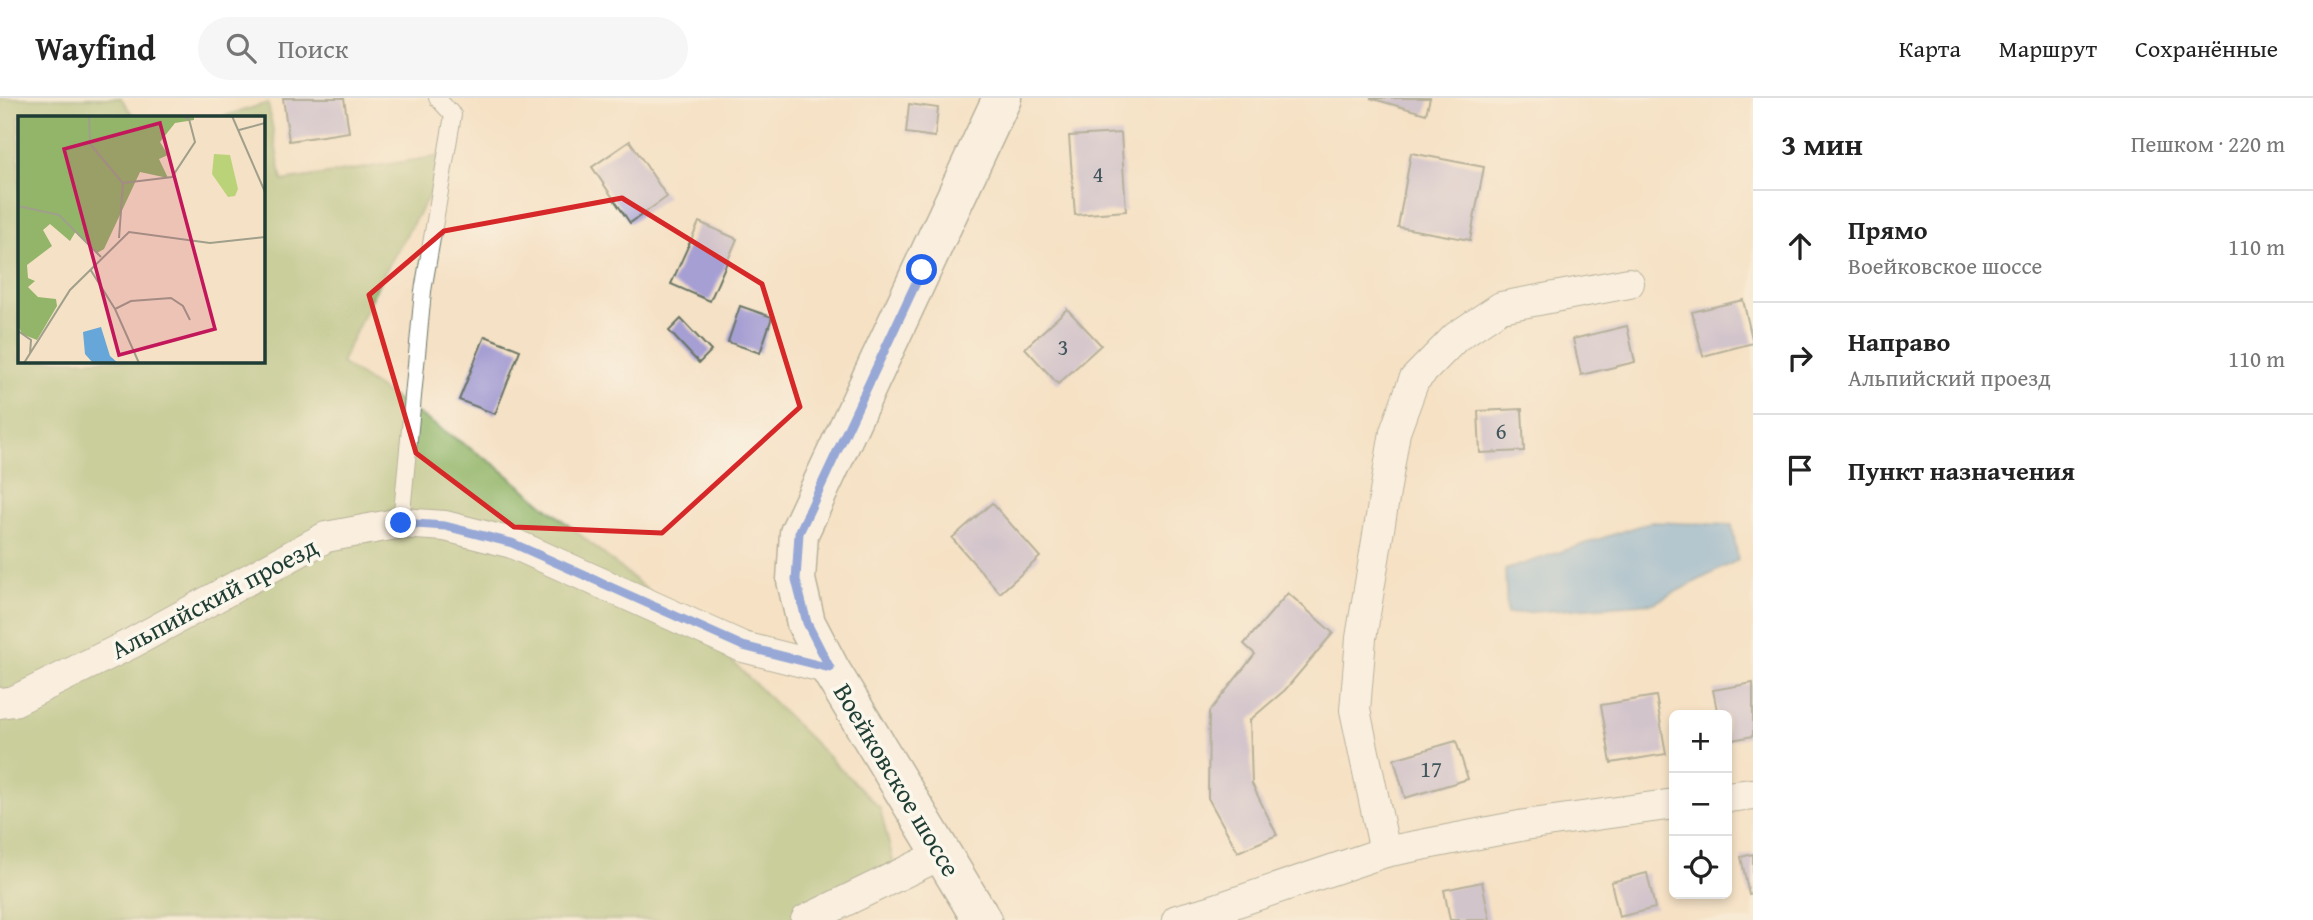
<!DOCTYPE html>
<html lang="ru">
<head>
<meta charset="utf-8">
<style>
  body { margin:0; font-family:"Gentium Book Plus",serif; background:#f6f6f6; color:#222 }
  .controls { position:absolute; right:21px; bottom:21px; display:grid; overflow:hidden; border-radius:10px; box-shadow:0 4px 10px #0003 }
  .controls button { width:63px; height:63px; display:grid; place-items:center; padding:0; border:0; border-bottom:2px solid #e0e0e0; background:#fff; color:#222; font:35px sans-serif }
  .stop { position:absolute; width:21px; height:21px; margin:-16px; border:5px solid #2563eb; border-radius:50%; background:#fff }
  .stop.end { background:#2563eb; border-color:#fff; box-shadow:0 2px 7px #0008 }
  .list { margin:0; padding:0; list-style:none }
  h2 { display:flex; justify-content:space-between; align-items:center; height:91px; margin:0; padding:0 28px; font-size:30px }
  h2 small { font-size:23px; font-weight:400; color:#767676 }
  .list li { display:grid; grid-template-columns:46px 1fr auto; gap:21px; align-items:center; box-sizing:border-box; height:112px; padding:0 28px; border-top:2px solid #e0e0e0 }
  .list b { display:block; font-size:26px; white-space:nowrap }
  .list p { margin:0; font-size:23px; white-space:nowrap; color:#767676 }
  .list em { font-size:23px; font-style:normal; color:#767676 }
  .icon { flex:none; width:38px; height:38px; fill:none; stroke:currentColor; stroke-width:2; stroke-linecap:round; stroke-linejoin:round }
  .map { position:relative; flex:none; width:1753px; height:822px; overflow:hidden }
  header { display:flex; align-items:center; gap:42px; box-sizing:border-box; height:98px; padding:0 35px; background:#fff; border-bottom:2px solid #e0e0e0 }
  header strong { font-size:33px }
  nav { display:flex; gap:38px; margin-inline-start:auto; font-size:24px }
  .search { width:490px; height:63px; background:#f6f6f6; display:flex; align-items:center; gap:18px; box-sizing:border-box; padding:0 24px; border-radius:38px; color:#767676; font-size:26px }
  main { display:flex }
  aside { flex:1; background:#fff }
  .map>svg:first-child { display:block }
  .forest { fill:#93b569; stroke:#59794e; stroke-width:2 }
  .water { fill:#66a6d9; stroke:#427286; stroke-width:2 }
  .building { fill:#a69fd3 }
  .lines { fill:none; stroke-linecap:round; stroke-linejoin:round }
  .service-casing { stroke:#6a7667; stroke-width:18 }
  .minor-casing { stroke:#6a7667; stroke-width:32 }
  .tertiary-casing { stroke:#6a7667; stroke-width:41 }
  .service { stroke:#fff; stroke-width:16 }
  .minor { stroke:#fff; stroke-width:30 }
  .tertiary { stroke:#fff; stroke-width:38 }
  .route { stroke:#2563eb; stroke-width:9 }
  .marked { fill:none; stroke:#d62828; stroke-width:5; stroke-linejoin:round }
  .labels { text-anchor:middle; stroke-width:7; stroke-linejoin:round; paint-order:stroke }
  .number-label { font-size:23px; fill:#41565c }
  .street-label { font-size:26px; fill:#1f3d34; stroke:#fbf7ec }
  .inset-road { fill:none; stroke:#9f9f8b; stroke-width:2 }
  .view { fill:#c2185b; fill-opacity:0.15; stroke:#c2185b; stroke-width:3.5 }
  .inset-edge { fill:none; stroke:#1f3d34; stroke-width:3.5 }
</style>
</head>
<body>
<header>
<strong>Wayfind</strong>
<div class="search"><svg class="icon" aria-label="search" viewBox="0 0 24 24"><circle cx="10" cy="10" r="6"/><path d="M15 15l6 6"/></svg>Поиск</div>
<nav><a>Карта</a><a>Маршрут</a><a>Сохранённые</a></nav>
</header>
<main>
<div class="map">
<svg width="1753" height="822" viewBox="0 0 1753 822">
  <rect width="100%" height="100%" fill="#fbf7ec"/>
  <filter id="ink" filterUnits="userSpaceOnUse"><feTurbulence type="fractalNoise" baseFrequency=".0143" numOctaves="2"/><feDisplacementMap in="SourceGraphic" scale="14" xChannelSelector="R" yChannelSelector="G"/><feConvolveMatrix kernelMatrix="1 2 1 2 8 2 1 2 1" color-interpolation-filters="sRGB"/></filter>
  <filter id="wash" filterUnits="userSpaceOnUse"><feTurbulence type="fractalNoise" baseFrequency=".00686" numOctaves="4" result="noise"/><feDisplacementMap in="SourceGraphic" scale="28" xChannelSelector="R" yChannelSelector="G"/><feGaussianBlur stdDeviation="1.57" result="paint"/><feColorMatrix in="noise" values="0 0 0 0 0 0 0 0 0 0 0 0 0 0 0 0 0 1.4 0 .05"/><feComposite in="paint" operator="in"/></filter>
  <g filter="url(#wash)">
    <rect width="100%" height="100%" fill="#f5e1c5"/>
    <path class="forest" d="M0,0H121L134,19H19V262H262V19H221L268,5L282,83L453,56L379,184L341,265L494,366L725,556L880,710L897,779L818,822H0Z"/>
    <path class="water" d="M1651,424L1732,427L1738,462L1654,505L1507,516L1505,472Z"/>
    <g id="blocks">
      <g class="building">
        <path d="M283,0H344L349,34L289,43Z"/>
        <path d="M1370,0H1430L1426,16Z"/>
        <path d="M909,6L938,10L935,39L906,35Z"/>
        <path d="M1121,35L1126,113L1075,117L1069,38Z"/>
        <path d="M630,43L667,99L630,125L592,69Z"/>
        <path d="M1411,55L1484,69L1470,142L1398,129Z"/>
        <path d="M699,124L737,141L710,203L671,186Z"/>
        <path d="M1743,202L1753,245L1703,258L1692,214Z"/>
        <path d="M740,208L772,219L760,255L728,244Z"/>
        <path d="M1067,211L1101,247L1058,286L1025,250Z"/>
        <path d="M681,221L711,253L699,265L669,233Z"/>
        <path d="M1627,228L1635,264L1581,277L1573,241Z"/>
        <path d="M485,238L520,252L495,316L459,302Z"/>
        <path d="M1522,311L1524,353L1480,355L1478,313Z"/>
        <path d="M992,405L1040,459L1000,495L952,440Z"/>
        <path d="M1288,495L1333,535L1285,592L1250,622L1252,686L1277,737L1238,754L1208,700L1209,614L1255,556L1244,546Z"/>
        <path d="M1753,585V638L1727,643V617H1718L1713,592Z"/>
        <path d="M1656,598L1666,656L1611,665L1601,607Z"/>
        <path d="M1456,643L1468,681L1405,700L1394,661Z"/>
        <path d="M1753,756V796L1749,797L1741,759Z"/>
        <path d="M1647,775L1655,810L1619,819L1611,784Z"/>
        <path d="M1482,784L1490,822H1450L1444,792Z"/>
      </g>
    </g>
  </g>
  <g filter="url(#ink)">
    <use href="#blocks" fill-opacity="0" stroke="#6a7667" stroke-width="2"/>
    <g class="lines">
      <defs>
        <path id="service" d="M401,425L423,193L453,17L437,0"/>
        <g id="minor">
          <path d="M0,605L14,603L132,545L326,439L401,425L445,428L512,445L743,549L830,571"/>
          <path d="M1727,699L1753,696"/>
          <path d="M1385,754L1355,612L1361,540L1395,334L1414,282L1456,239L1501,209L1629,185"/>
          <path d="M806,822L942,756"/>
          <path d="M1177,822L1210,813L1385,754L1525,727L1674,706"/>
        </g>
        <path id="tertiary" d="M982,822L830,571L806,525L796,482L799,435L1002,0"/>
      </defs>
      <use href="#service" class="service-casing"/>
      <use href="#minor" class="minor-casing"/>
      <use href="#tertiary" class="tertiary-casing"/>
      <use href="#service" class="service"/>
      <use href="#minor" class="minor"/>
      <use href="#tertiary" class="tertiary"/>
    </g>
  </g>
  <g class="lines" filter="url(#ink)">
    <path class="route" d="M401,425L445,428L512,445L743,548L830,570L807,525L796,482L799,435L922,172"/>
  </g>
  <path d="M0 0H1753V822H0ZM622,100L762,186L800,309L662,435L514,429L416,355L369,197L444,133Z" fill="#f5e1c5" fill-opacity=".55" fill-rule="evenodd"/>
  <path class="marked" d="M622,100L762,186L800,309L662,435L514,429L416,355L369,197L444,133Z"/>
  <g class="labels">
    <g class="number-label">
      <text x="1098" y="84">4</text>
      <text x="1063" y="257">3</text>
      <text x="1501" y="341">6</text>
      <text x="1431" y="679">17</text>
    </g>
    <g class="street-label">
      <text transform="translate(214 500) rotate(-28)" y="9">Альпийский проезд</text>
      <text transform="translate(897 682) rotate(59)" y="9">Воейковское шоссе</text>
    </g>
  </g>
  <g transform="translate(18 18)">
    <rect width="247" height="247" fill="#f5e1c5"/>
    <path d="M196,38L212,39L220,73L217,80L210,81L194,58Z" fill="#bad379"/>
    <path d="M0,0H176V4L157,7L142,26L150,39L141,43L150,62L122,56L86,133L79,137L58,115L52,125L32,108L25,114L34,130L9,149L10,162L17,165L10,171L20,181L38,183L39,190L19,224L4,218L0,209Z" fill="#93b569"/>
    <path d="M83,211L92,240L100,247H75L67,238L65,216Z" fill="#66a6d9"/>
    <path class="inset-road" d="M71,0L72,28L105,67L101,122M214,0L247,76M221,14L247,7M105,67L154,61L177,26L171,3L164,0M0,90L41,99L83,141M72,153L97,193L121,247M97,193L113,185L153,182L165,190L172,204M0,215L13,224L12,238M6,247L52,174L111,116L192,127L247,121"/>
    <path class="view" d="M142,7L197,213L101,239L46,33Z"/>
    <rect width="247" height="247" class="inset-edge"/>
  </g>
</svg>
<div class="controls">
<button>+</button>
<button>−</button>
<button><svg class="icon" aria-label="locate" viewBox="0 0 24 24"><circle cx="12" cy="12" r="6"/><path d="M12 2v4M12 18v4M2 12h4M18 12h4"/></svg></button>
</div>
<div class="stop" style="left:922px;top:172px"></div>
<div class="stop end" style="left:401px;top:425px"></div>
</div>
<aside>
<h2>3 мин<small>Пешком · 220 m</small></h2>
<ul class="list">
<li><svg class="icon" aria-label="ahead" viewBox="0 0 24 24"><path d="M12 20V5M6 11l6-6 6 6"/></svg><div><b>Прямо</b><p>Воейковское шоссе</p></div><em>110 m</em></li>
<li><svg class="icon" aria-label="right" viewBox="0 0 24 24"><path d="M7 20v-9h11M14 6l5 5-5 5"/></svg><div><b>Направо</b><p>Альпийский проезд</p></div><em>110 m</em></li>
<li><svg class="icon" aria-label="arrive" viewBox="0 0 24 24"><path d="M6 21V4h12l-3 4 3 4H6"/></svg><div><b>Пункт назначения</b></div></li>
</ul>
</aside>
</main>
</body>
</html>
